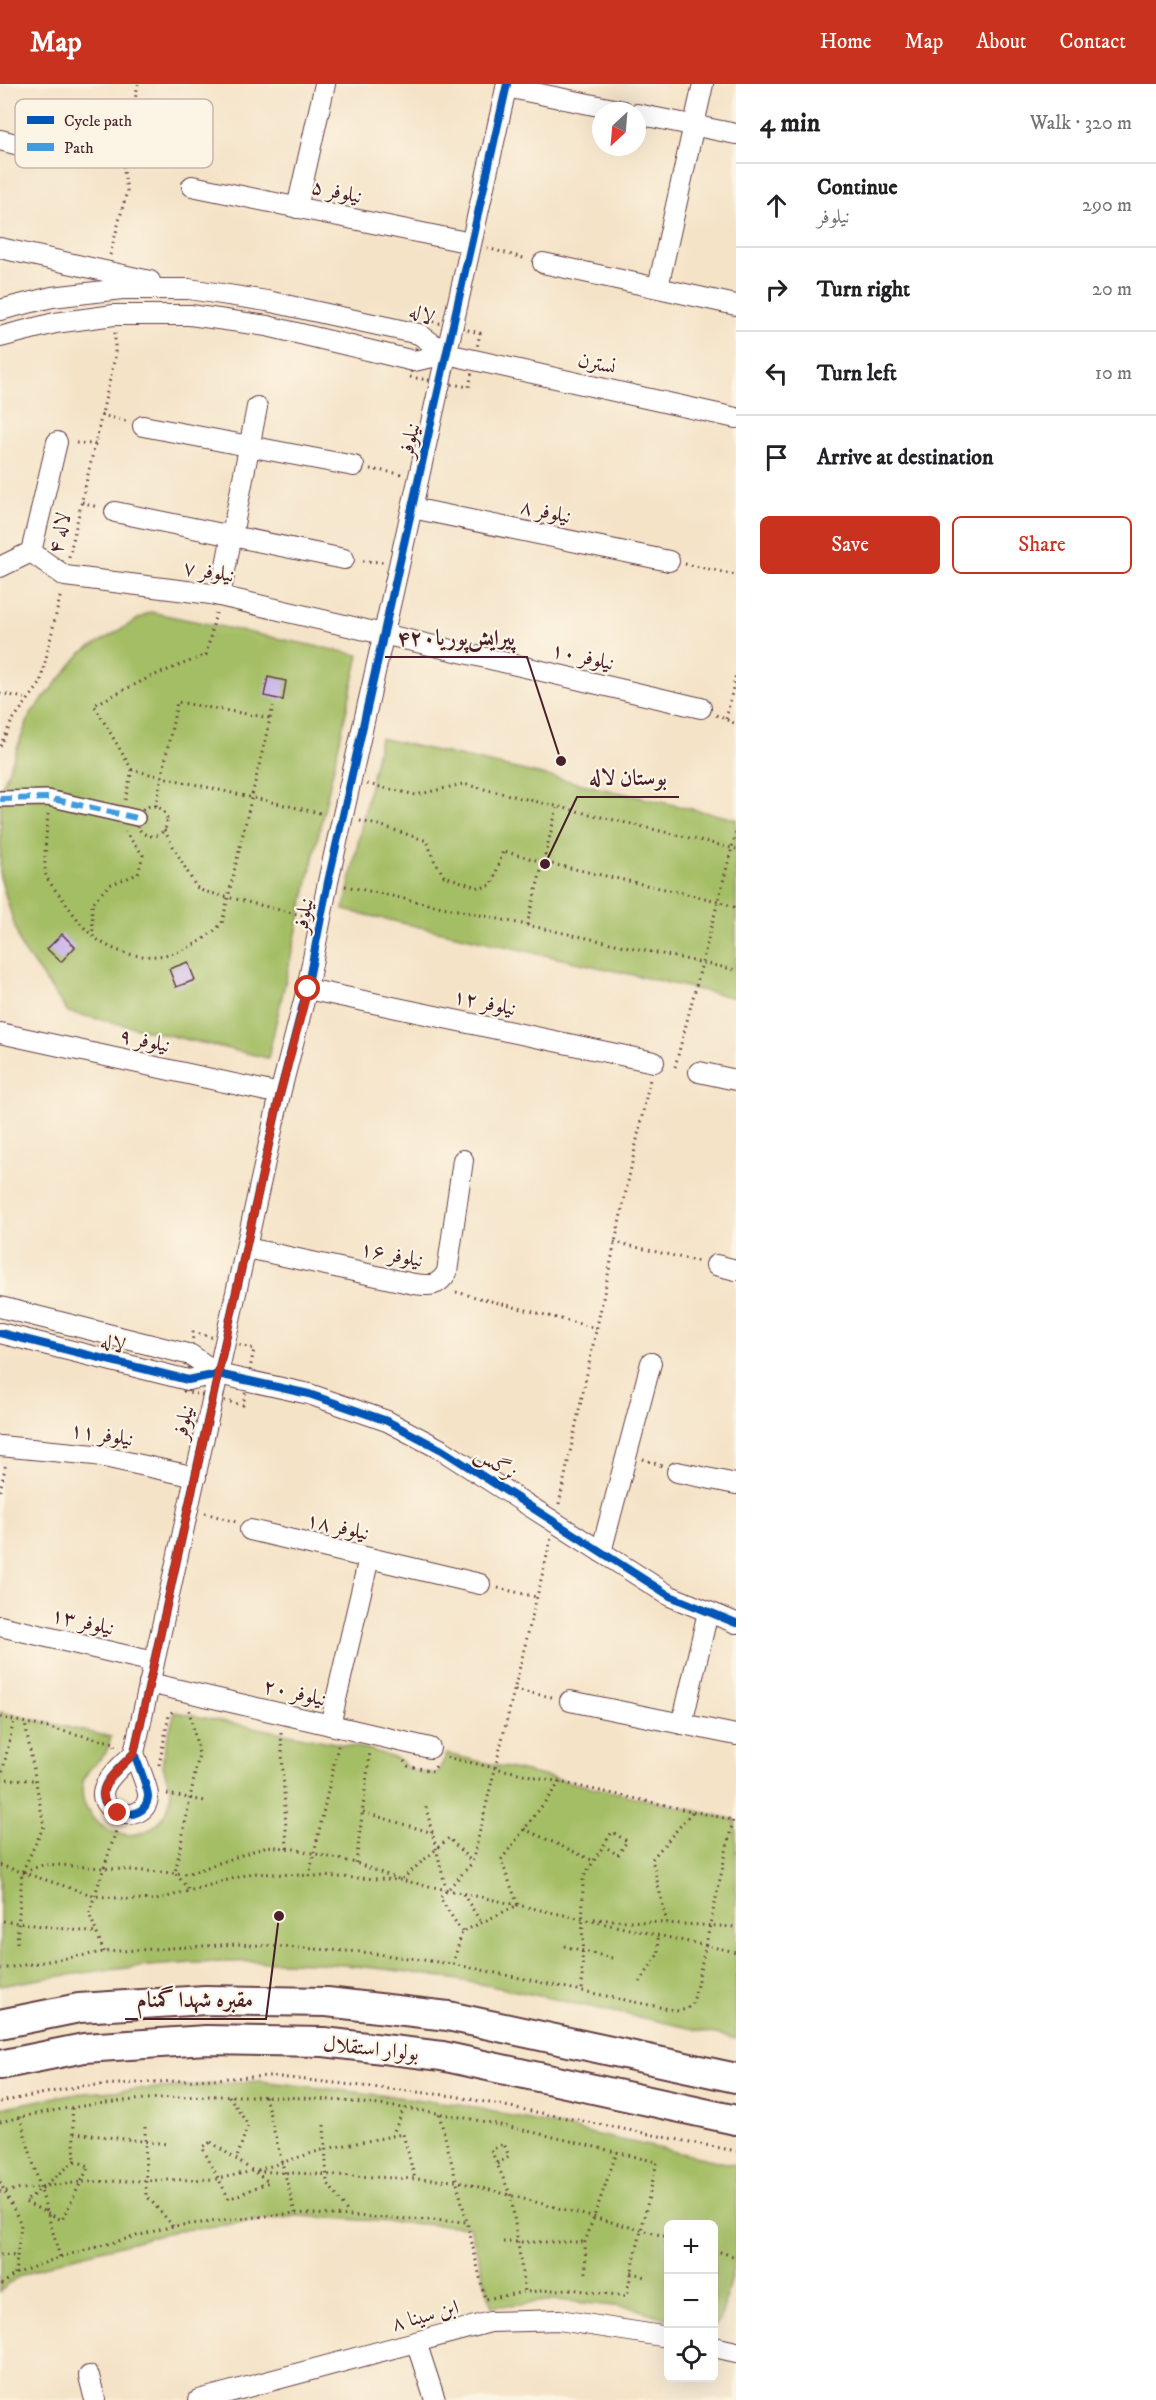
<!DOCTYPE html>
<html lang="en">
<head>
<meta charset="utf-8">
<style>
  body { margin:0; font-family:"IM FELL DW Pica",Amiri,serif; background:#f6f6f6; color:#202124 }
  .controls { position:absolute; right:18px; bottom:18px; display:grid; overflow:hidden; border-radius:9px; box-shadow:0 6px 24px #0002 }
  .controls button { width:54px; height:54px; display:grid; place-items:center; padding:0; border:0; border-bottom:2px solid #e0e0e0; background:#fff; color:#202124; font:30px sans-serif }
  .compass { position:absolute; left:592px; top:18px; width:54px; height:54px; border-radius:50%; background:#fff; box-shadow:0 6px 24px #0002; rotate:206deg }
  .stop { position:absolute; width:18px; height:18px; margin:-14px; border:4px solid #c8321e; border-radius:50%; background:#fff }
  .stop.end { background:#c8321e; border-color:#fff; box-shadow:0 2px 6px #0008 }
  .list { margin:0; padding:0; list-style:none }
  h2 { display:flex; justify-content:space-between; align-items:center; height:78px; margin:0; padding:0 24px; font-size:26px }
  h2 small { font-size:20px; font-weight:400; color:#757577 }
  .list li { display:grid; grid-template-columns:39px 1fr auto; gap:18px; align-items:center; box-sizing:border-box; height:84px; padding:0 24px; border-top:2px solid #e0e0e0 }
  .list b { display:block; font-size:22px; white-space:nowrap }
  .list p { margin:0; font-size:20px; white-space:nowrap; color:#757577 }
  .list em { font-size:20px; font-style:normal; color:#757577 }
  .actions { display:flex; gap:12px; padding:18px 24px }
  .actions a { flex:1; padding:14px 0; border:2px solid #c8321e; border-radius:9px; text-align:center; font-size:21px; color:#c8321e }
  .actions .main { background:#c8321e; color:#fff }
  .icon { flex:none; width:33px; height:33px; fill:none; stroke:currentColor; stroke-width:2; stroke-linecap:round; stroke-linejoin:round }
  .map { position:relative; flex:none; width:736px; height:2316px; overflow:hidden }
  header { display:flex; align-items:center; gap:36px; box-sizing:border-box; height:84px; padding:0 30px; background:#c8321e; color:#fff }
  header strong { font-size:28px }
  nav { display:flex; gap:33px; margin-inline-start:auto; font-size:21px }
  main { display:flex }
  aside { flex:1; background:#fff }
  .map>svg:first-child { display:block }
  .green { fill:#a4be65; stroke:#776e48; stroke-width:1.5 }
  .building { fill:#c4aeeb }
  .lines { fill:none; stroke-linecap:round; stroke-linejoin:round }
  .pedestrian-casing { stroke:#643c42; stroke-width:18 }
  .minor-casing { stroke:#643c42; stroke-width:22 }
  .secondary-casing { stroke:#643c42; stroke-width:32 }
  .path { stroke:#643c42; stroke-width:3; stroke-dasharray:1.5 4.5; stroke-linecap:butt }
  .pedestrian { stroke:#fff; stroke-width:15 }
  .minor { stroke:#fff; stroke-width:20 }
  .secondary { stroke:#fff; stroke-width:28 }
  .quiet { stroke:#409be1; stroke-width:6; stroke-dasharray:12 6; stroke-linecap:butt }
  .cycleway-casing { stroke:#fcf5e5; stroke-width:11 }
  .cycleway { stroke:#0057b8; stroke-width:8 }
  .route { stroke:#c8321e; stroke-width:8 }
  .labels { text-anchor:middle; stroke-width:4.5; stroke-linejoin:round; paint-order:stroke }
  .street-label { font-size:21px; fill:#4a1f2b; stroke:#fcf5e5 }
  .key { fill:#fcf5e5; stroke:#c7b5ad; stroke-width:1.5 }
  .key-label { font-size:16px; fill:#4a1f2b }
  .leader { fill:none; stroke:#4a1f2b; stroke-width:2 }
  .callout-dot { fill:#4a1f2b; stroke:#fcf5e5; stroke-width:2 }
  .callout-label { font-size:22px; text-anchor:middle; font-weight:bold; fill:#4a1f2b; stroke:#fcf5e5; stroke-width:4.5; stroke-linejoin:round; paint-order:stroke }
</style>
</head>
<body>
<header>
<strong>Map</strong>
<nav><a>Home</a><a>Map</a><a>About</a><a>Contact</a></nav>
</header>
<main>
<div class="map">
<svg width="736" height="2316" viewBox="0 0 736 2316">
  <rect width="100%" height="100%" fill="#fcf5e5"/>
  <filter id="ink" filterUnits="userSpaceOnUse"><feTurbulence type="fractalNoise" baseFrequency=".0167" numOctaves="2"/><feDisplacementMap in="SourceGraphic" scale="12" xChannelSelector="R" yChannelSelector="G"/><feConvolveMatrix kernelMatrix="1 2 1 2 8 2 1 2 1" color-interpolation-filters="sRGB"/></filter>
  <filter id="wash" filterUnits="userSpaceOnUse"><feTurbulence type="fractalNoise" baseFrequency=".008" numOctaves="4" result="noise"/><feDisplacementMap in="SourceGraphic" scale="24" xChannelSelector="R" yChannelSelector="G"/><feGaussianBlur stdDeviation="1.35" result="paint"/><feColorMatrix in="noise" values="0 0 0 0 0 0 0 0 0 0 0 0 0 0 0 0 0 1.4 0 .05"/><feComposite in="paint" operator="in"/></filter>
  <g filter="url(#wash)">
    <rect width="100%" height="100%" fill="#f4e3c7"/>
    <g class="green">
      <path d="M150,528L359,571L268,974L68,928L21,863L0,793L1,706L30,631L81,569Z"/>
      <path d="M380,654L736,735V914L344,826Z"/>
      <path d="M0,1628L111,1653C109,1658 108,1666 105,1670C97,1679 86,1685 83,1698C74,1746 145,1774 167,1725C176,1705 166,1699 163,1681C161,1669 172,1641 175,1628L371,1666L402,1677L408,1685L437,1690L447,1670L736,1736V1955C680,1941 624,1930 567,1918C507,1905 446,1892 384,1885C257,1870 126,1879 0,1902Z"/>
      <path d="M261,1997L457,2020L736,2081V2171L721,2234L714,2243V2140H668V2235L633,2224L556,2216L492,2223L470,2143L298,2132L175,2147L62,2176L18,2193L0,2208V2024L71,2010Z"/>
    </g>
    <g id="blocks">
      <g class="building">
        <path d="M268,593L286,597L283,616L264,612Z"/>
        <path d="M62,850L75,863L61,878L47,865Z"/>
        <path d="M188,878L195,896L176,903L169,885Z"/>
      </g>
    </g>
  </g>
  <g filter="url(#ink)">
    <use href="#blocks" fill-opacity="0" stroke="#643c42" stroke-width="1.5"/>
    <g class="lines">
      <defs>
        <path id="pedestrian" d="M0,715L48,714L137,734"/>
        <g id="minor">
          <path d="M506,3L623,27"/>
          <path d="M637,30L736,50"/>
          <path d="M0,56L58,71"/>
          <path d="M192,102L471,159"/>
          <path d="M297,124L325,0"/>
          <path d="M0,164L150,197"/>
          <path d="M543,179L736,221"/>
          <path d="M658,203L703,0"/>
          <path d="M0,226L52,213L122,205H189L267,217L419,250L447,270L736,334"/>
          <path d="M0,253L55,239L114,231H190L267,242L414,277L447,270"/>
          <path d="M143,342L354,382"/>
          <path d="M412,424L669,477"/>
          <path d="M115,428L344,475"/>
          <path d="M31,468L65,492L211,510L701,624"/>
          <path d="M0,483L31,468L57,358"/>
          <path d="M220,512L257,323"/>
          <path d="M307,905L654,978"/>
          <path d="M0,949L280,1010"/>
          <path d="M699,988L736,996"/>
          <path d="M247,1164L414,1200C430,1202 438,1203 447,1188L463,1076"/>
          <path d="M716,1181L736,1186"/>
          <path d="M0,1223L191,1271L218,1290"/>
          <path d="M0,1249L188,1296L218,1290L309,1310L387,1337L442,1366L670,1512L736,1539"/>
          <path d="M0,1362L95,1371L196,1393"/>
          <path d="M677,1388L736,1400"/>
          <path d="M250,1446L480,1500"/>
          <path d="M601,1468L651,1279"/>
          <path d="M0,1542L154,1578"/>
          <path d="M149,1599L430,1664"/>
          <path d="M570,1617L736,1651"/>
          <path d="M682,1640L708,1528"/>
          <path d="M330,1641L369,1474"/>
          <path d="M134,1669C137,1678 149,1706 148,1713C145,1744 90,1729 106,1700C112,1689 125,1679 134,1669L280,1010L307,905L328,798L507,0"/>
          <path d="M416,2258L435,2316"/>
          <path d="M714,2263L736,2268"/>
          <path d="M89,2292L95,2316"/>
          <path d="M199,2316L490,2238L559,2236L668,2253"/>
        </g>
        <g id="secondary">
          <path d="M0,1940L79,1924L205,1916L327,1918L448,1932L736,1994"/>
          <path d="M0,1981L84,1964L206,1956L324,1958L442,1972L736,2036"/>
        </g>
      </defs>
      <use href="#pedestrian" class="pedestrian-casing"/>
      <use href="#minor" class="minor-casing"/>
      <use href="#secondary" class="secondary-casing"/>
      <g class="path">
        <path d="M487,164L527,175"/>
        <path d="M110,171L127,107L123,80L138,0"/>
        <path d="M427,236L480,249L469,303L410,293L419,250Z"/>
        <path d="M101,331L126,337"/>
        <path d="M76,359L95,360"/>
        <path d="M370,385L402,390"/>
        <path d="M82,418L97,423"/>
        <path d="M69,473L115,273V248"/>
        <path d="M363,477L383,478"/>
        <path d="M685,480L736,491"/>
        <path d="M0,609L29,615"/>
        <path d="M716,631L736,640"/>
        <path d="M726,635L736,590"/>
        <path d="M0,662L12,637L40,600L61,509"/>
        <path d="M132,686L94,621L150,593L206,571L216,529"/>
        <path d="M367,700L416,711L463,700L736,765"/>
        <path d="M125,716L132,686L324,730"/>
        <circle cx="152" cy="737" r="15"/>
        <path d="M156,722L177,618L270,634"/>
        <path d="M48,730C47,743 43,781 46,791C49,800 61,812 67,821C75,832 83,844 94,853C135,885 189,875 222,839L273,622"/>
        <path d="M360,737L382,742L427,757L434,776L444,792L480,804L492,801L503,767L543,778L718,817L736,824"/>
        <path d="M164,746L196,803L203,807L304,832"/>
        <path d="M345,802L736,886"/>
        <path d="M527,841L557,724"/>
        <path d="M93,853L92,820L109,801L138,790L143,771L125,748"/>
        <path d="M675,983L736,748"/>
        <path d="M614,1158L700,1178"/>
        <path d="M456,1208L596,1244"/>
        <path d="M193,1248L254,1265L243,1321L184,1307L192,1265Z"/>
        <path d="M643,1375L662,1382"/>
        <path d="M0,1407L6,1379"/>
        <path d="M559,1420L650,995"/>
        <path d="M205,1429L236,1438"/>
        <path d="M498,1504L537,1513"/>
        <path d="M515,1606L552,1613"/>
        <path d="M189,1626L199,1670L175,1789L190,1807"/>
        <path d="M0,1633L115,1659L114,1663"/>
        <path d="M281,1649L287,1764"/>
        <path d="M404,1677L408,1682L433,1687L437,1680"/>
        <path d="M159,1681L169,1631L175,1625"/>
        <path d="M1,1695L35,1696"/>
        <path d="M0,1699L14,1636"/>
        <path d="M167,1710L205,1717"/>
        <path d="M426,1723L446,1805"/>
        <path d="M363,1728L433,1749"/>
        <path d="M524,1745L594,1777"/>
        <path d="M356,1779L370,1667"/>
        <path d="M0,1781L95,1812L129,1815L156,1816L253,1789L401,1796L736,1868"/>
        <path d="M24,1788L45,1780L188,1790L267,1762L294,1765L356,1779L401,1796L449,1754L472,1778"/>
        <path d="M309,1792L338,1662"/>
        <path d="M463,1810L481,1838"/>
        <path d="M594,1835L736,1843"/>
        <path d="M3,1837L97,1849"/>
        <path d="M667,1839L652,1775L693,1727"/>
        <path d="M462,1848L440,1814L472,1779L551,1455"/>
        <path d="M17,1859L22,1788L44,1742L25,1639"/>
        <path d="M564,1862L616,1875"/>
        <path d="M104,1868L89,1829L116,1747"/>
        <path d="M453,1880L462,1848L518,1821L501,1776L560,1698"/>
        <path d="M0,1885L104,1868L237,1860L362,1868L453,1880L678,1927L687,1925L693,1919L733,1736L445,1673"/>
        <path d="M640,1898L659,1869L658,1852"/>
        <path d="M582,1905L583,1794L612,1748L627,1757L618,1771L604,1762"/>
        <path d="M229,2012L248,2041L236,2076"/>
        <path d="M265,2012L295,2129"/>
        <path d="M0,2018L81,2002L270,1992L454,2012L736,2067"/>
        <path d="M72,2024L75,2076"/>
        <path d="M439,2030L467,2138"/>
        <path d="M20,2033L60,2173"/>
        <path d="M0,2038C129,2006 272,2006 403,2024C488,2035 573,2058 657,2078L626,2212L569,2205L525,2208L485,2215L467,2138L295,2129L173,2142L60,2173L15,2190L0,2202"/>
        <path d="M324,2041L327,2098L349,2130"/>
        <path d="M145,2043L146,2111L173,2142"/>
        <path d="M74,2049L167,2060"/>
        <path d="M392,2052L404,2024"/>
        <path d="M211,2058L269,2098L229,2115L202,2063Z"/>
        <path d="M75,2077L89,2082L62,2136L25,2118Z"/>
        <path d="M497,2080L509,2072L504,2060L491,2066L511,2112L525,2208"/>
        <path d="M258,2086L325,2065L403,2050L415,2095"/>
        <path d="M0,2098L21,2140L15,2190"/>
        <path d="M0,2108L81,2098L217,2095L253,2087L456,2097L668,2153"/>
        <path d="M503,2158H585"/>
        <path d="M714,2166L736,2173"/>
        <path d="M0,2171L17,2172"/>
        <path d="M631,2188L647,2194"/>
        <path d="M586,2189L585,2158L617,2068"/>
      </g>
      <use href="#pedestrian" class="pedestrian"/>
      <use href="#minor" class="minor"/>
      <use href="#secondary" class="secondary"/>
      <path class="quiet" d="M0,715L48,714L137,734"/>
      <defs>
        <g id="cycleway">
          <path d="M0,1249L188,1296L218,1290L309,1310L387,1337L442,1366L670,1512L736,1539"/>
          <path d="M134,1669C137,1678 149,1706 148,1713C145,1744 90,1729 106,1700C112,1689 125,1679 134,1669L280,1010L307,905L328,798L507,0"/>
        </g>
      </defs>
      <use href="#cycleway" class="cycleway-casing"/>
      <use href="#cycleway" class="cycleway"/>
    </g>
  </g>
  <g class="lines" filter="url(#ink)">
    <path class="route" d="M118,1729C84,1710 118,1687 134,1669L280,1010L308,905"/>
  </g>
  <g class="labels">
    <g class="street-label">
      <text transform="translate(337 107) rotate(12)" y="7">نیلوفر ۵</text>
      <text transform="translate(422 230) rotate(22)" y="7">لاله</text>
      <text transform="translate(597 279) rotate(13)" y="7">نسترن</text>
      <text transform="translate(409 356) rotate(-77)" y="7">نیلوفر</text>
      <text transform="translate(546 427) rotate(12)" y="7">نیلوفر ۸</text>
      <text transform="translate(59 449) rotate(-77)" y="7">لاله ۴</text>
      <text transform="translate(209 487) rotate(9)" y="7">نیلوفر ۷</text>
      <text transform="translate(583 572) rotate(13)" y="7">نیلوفر ۱۰</text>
      <text transform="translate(303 831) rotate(-79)" y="7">نیلوفر</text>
      <text transform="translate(485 918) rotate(12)" y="7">نیلوفر ۱۲</text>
      <text transform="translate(145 956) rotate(12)" y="7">نیلوفر ۹</text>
      <text transform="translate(392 1170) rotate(11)" y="7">نیلوفر ۱۶</text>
      <text transform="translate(113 1259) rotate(14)" y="7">لاله</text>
      <text transform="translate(183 1338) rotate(-77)" y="7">نیلوفر</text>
      <text transform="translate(102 1350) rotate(9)" y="7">نیلوفر ۱۱</text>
      <text transform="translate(496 1379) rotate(33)" y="7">نرگس</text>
      <text transform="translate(338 1442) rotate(13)" y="7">نیلوفر ۱۸</text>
      <text transform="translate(83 1537) rotate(13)" y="7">نیلوفر ۱۳</text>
      <text transform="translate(295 1608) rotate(13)" y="7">نیلوفر ۲۰</text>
      <text transform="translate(371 1964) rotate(6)" y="7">بولوار استقلال</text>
      <text transform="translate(425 2231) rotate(-15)" y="7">ابن سینا ۸</text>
    </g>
  </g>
  <rect x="15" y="15" width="198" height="69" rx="9" class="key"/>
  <rect x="27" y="32" width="27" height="8" fill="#0057b8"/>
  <rect x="27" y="59" width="27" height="8" fill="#409be1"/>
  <g class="key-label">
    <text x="64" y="42">Cycle path</text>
    <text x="64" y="69">Path</text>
  </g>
  <path class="leader" d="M561 677L527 573H385M545 780L577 713H679M279 1832L266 1935H125"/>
  <g class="callout-dot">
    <circle cx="561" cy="677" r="6"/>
    <circle cx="545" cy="780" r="6"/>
    <circle cx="279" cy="1832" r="6"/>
  </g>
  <g class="callout-label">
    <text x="456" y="561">پیرایش‌پوریا۴۲۰</text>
    <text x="628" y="701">بوستان لاله</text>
    <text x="195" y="1923">مقبره شهدا گمنام</text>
  </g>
</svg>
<div class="controls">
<button>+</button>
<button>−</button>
<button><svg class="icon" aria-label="locate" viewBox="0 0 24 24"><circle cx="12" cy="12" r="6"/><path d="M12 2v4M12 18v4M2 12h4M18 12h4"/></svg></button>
</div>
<svg class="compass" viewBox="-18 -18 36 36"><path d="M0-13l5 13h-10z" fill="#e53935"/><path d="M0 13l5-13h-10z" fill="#757577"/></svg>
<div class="stop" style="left:308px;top:905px"></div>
<div class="stop end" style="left:118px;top:1729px"></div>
</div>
<aside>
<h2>4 min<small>Walk · 320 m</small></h2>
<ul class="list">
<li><svg class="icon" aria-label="ahead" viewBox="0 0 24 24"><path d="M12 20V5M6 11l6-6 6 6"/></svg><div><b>Continue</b><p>نیلوفر</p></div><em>290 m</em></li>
<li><svg class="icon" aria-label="right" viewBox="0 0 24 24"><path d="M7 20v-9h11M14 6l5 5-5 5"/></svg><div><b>Turn right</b></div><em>20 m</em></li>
<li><svg class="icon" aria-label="left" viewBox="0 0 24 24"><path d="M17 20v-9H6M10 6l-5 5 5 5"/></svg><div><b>Turn left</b></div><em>10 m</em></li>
<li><svg class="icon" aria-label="arrive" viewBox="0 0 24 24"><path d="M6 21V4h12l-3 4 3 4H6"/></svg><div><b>Arrive at destination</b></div></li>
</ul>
<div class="actions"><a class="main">Save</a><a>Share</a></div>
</aside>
</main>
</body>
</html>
